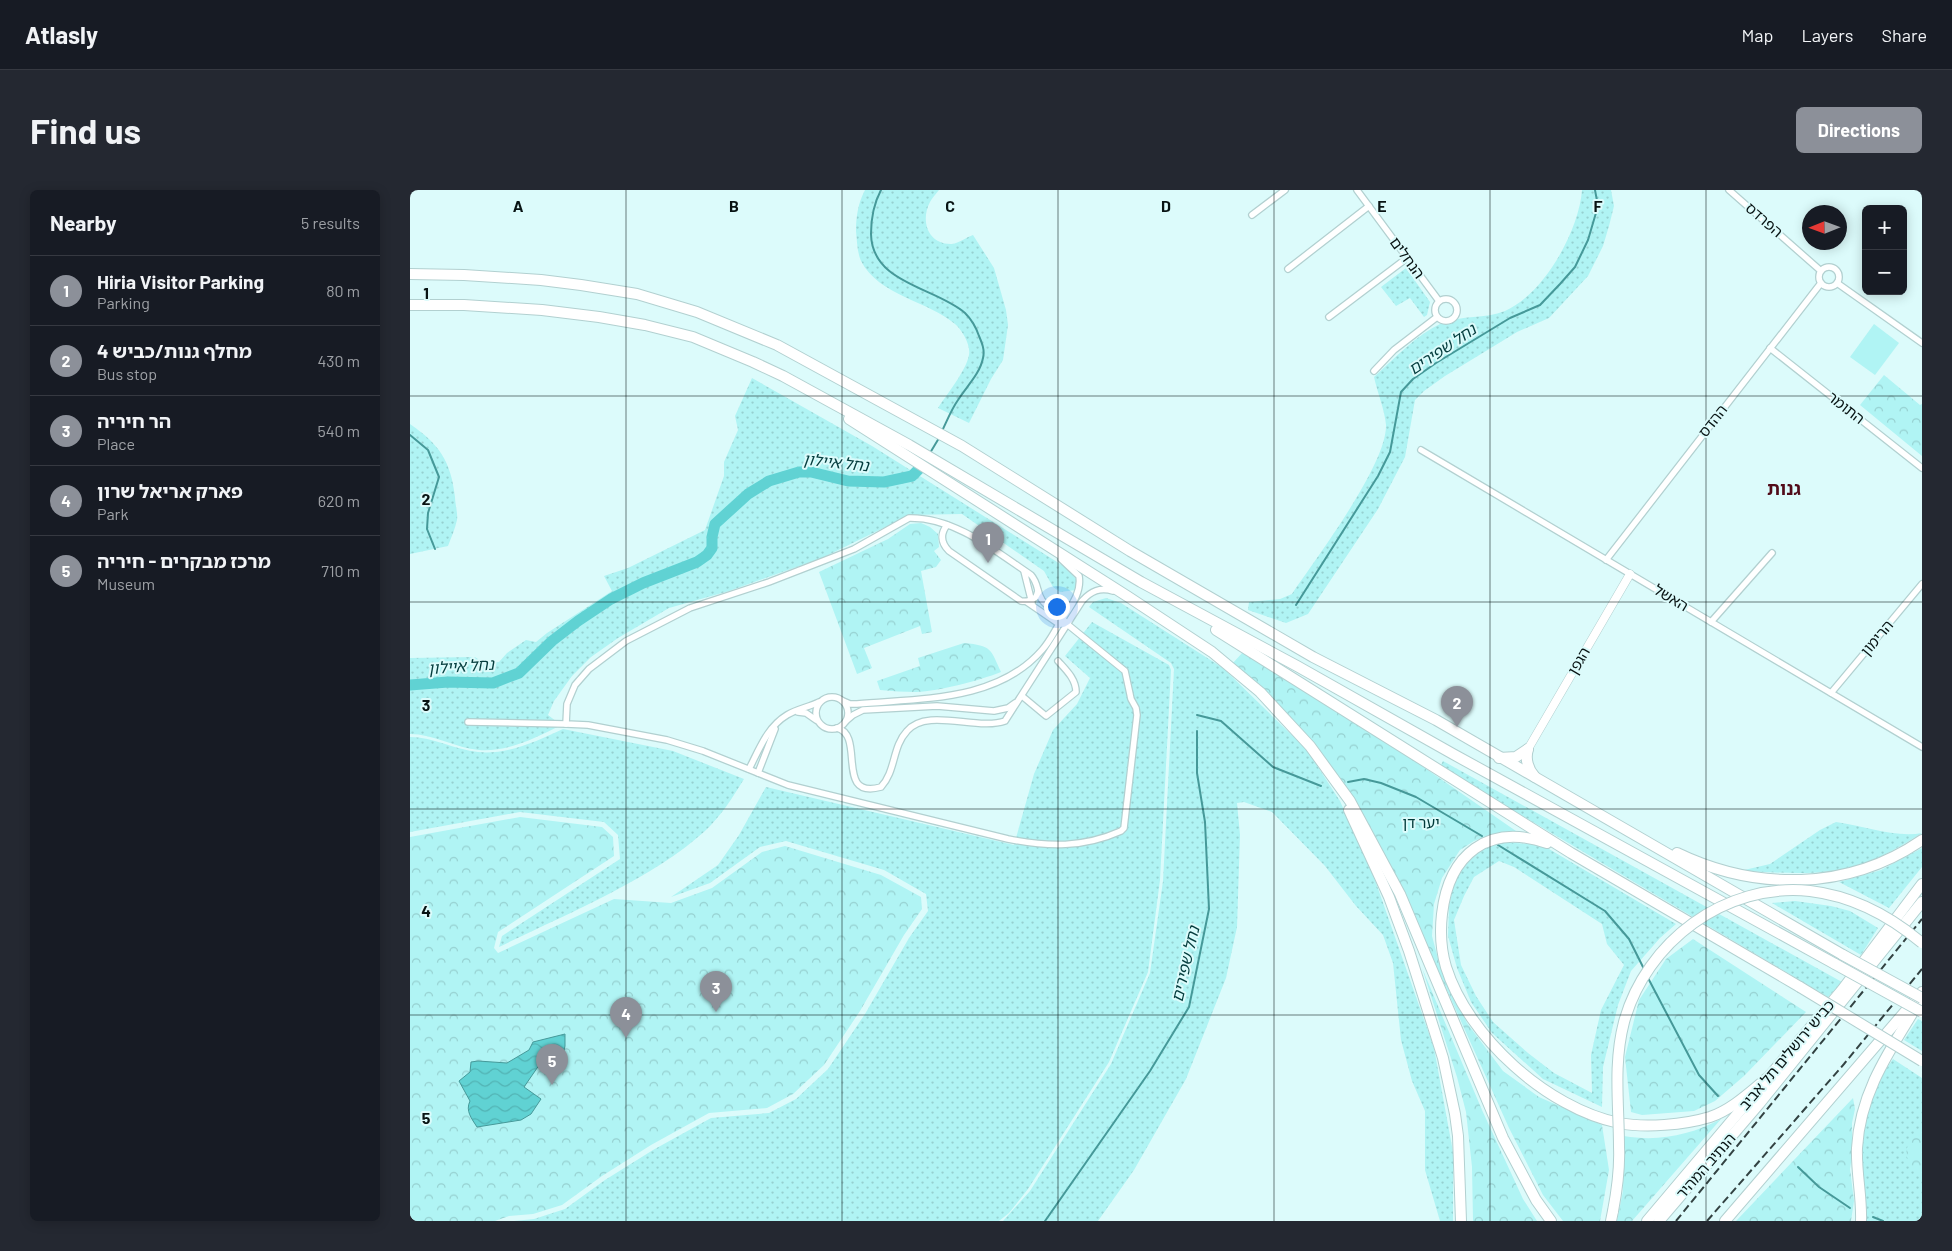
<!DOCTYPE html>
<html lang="en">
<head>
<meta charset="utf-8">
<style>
  body { margin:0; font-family:Barlow,"Noto Sans Hebrew",sans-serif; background:#242831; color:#f1f3f6 }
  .controls { position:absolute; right:15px; top:15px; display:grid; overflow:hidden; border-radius:8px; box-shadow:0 2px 12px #0003 }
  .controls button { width:45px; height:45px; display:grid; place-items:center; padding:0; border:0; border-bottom:1px solid #363941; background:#171b24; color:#f1f3f6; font:25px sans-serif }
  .compass { position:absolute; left:1392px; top:15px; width:45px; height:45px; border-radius:50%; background:#171b24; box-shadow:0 2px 12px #0003; rotate:269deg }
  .you { position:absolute; left:646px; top:416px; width:18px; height:18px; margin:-12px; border:4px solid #fff; border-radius:50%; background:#1a73e8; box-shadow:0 0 0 8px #1a73e833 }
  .badge { display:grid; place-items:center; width:32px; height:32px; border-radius:50%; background:#8c9099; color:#fff; font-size:16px; font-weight:700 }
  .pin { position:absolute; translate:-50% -41px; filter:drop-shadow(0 1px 2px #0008) }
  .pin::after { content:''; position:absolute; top:26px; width:18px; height:15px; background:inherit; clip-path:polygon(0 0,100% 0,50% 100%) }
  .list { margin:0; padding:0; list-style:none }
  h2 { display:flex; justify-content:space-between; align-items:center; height:65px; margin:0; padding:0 20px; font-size:21px }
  h2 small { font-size:16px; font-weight:400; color:#9ea1a6 }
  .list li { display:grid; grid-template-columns:32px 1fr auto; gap:15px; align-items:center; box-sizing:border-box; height:70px; padding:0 20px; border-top:1px solid #363941 }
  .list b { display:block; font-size:19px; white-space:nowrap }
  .list p { margin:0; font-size:16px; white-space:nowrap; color:#9ea1a6 }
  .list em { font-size:16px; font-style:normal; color:#9ea1a6 }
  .map { position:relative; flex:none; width:1512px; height:1031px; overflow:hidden; border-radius:8px }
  header { display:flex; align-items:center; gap:30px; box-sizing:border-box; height:70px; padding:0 25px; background:#171b24; border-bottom:1px solid #363941 }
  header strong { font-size:24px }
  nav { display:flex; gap:28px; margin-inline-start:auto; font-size:18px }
  .intro { display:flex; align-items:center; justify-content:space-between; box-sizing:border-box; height:120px; padding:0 30px }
  h1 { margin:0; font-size:35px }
  .button { padding:12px 22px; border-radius:8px; background:#8c9099; color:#fff; font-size:18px; font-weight:700 }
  main { display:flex; gap:30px; padding:0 30px }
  aside { flex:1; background:#171b24; border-radius:8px; box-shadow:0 2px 12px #0003 }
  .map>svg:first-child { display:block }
  .grass { fill:url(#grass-dots); fill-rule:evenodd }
  .forest { fill:url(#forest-crowns) }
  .garden { fill:#b0f4f4 }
  .water { fill:url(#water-waves); stroke:#469999 }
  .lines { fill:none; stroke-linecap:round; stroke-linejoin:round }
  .stream { stroke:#469999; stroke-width:2 }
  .river { stroke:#60d2d3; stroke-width:11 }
  .street-casing { stroke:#b2d0d0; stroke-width:8 }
  .secondary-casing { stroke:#b2d0d0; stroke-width:9 }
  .highway-casing { stroke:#b2d0d0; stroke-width:12 }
  .street { stroke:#fff; stroke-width:5.5 }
  .secondary { stroke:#fff; stroke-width:8 }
  .highway { stroke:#fff; stroke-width:10 }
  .rail { stroke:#334242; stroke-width:2; stroke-dasharray:8 4; stroke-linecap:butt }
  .highway-bridge-casing { stroke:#b2d0d0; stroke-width:12; stroke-linecap:butt }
  .highway-bridge { stroke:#fff; stroke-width:10 }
  .grid { fill:none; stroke:#081313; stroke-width:1; stroke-opacity:0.55 }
  .labels { text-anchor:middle; stroke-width:4; stroke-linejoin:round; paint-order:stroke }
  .street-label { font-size:15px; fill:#081313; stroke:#dcfbfb }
  .park-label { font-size:15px; fill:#003939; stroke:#dcfbfb }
  .water-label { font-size:16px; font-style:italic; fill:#043c3d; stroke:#dcfbfb }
  .quarter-label { font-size:18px; font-weight:bold; fill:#510b19; stroke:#dcfbfb }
  .grid-label { font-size:16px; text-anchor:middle; font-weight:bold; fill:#081313; stroke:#dcfbfb; stroke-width:4; stroke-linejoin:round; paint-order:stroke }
</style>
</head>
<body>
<header>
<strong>Atlasly</strong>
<nav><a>Map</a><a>Layers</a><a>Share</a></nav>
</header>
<div class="intro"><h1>Find us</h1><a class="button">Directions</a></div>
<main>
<aside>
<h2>Nearby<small>5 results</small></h2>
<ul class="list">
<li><span class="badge">1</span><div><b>Hiria Visitor Parking</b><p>Parking</p></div><em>80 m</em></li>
<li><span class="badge">2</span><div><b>מחלף גנות/כביש 4</b><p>Bus stop</p></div><em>430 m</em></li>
<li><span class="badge">3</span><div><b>הר חיריה</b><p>Place</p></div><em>540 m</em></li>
<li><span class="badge">4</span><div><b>פארק אריאל שרון</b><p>Park</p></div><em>620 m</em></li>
<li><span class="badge">5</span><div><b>מרכז מבקרים - חיריה</b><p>Museum</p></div><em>710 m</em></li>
</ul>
</aside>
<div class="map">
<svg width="1512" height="1031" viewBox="0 0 1512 1031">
  <defs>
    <pattern id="grass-dots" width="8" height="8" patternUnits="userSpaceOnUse" patternTransform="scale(1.25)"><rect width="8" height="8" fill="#b0f4f4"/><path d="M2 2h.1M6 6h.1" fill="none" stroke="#96d0d0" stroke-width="1.8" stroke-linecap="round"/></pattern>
    <pattern id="forest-crowns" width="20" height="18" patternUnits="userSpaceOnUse" patternTransform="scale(1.25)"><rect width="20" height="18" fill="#b0f4f4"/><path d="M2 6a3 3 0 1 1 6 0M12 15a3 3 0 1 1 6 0" fill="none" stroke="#96d0d0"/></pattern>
    <pattern id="water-waves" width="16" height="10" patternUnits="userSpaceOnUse" patternTransform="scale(1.25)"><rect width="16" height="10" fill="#60d2d3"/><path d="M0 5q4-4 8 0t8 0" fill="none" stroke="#52b3b4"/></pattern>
  </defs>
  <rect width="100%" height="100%" fill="#dcfbfb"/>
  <g class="grass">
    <path d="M455,0H529C526,4 522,8 520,12C510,31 518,55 542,54C549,53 557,47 563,45L584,78L596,120L598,135L593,170L581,189L559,233L528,218C537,204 556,181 559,165C561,155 552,140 545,134C519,111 469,106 451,71C447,62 447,50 446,41C446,27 448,13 455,0Z"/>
    <path d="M1172,0H1201L1204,16L1199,36L1193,56L1178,86L1139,128L1107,142L1035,186L1014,201L1005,210L995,267L968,319L898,424L876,433L838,420L839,412L870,409L882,404C906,368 977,275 976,235C975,221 967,201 964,187C985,168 1006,145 1032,133C1052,125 1075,129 1095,121C1134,104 1169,41 1172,0Z"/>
    <path d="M996,78L1020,112L1017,125L1014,127L1000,108L986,116L971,97Z"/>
    <path d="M342,188L462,256L655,377L667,390L666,400L650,402L643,397L634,381L552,324L500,325L412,368L319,401L259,418L208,448L181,467L162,486L144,511L138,525L151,535C126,548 98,562 69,560C46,558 23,544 0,544V468L65,467L73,473L89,472L97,463L116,450L126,452L137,443L202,401L194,386L218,378L295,340L314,286V272L328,240L325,226Z"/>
    <path d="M0,234C29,254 41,271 45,307C45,314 48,323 47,330C45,339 41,348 38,356L0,364Z"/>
    <path d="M696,408L711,413L813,478L897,560L930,611L965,690L1024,858L1043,962V1031H1030L1015,980V921L1002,891L991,850L983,773L973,745L946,716L915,676L862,622L834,612L827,613L830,645L827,737L816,788L776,889L724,980L688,1031H593L620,1001L701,874L740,783L753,691L764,479L761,473L679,417L683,412Z"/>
    <path d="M682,432L759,475L761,480L750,690L738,782L699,872L618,999L599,1023L589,1031H104L124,1029L155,1019L195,990L243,960L301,928L359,923L386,909L418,879L455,824L499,748L518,721L516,704L474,680L376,651L350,657L300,693L261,707L308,675L329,645L356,597L604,655L624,584L643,540L667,514L680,488L655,466Z"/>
    <path d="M153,539L263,561L334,589C323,607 311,626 295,641C241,690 156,724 89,757L92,746L210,669L208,645L194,632L110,622L0,642V547C23,547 46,560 68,562C98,565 127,551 153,539Z"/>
    <path d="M1033,571L1432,792L1418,807L1030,577Z"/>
    <path d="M1426,632C1454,636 1486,648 1512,643C1491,656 1470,669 1446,676C1409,687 1368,682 1330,681L1360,674L1410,640Z"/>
    <path d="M1092,652L1121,654L1139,659L1266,734L1250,748L1221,781L1208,815L1193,877L1192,917L1133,889L1082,843L1061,812L1047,778L1038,746L1039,716L1045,689L1060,670L1076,657ZM1089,671L1104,677L1192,734L1197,754L1214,775L1191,820L1181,865L1182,903L1144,883L1118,863L1083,832L1066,806L1051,775L1044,730L1054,706L1064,687Z"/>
    <path d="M1512,658V677L1479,718L1429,692L1471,680Z"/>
    <path d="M1385,711L1421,716L1440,721L1468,738L1451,765L1362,713Z"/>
    <path d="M1508,829L1512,831V861L1494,850Z"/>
    <path d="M1483,869L1512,888V1031H1455C1454,996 1450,958 1456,924C1460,905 1472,884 1483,869Z"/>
  </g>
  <g class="forest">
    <path d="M1474,185L1510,215L1512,214V266L1450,215Z"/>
    <path d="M511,333L520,337L528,344L529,357L524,361L531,370L526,377L511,381L522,442L512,444L510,436L454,458L462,478L447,484L409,382L478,349L500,334Z"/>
    <path d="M554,453C582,456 580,458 591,482C568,491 530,501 506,502C494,502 482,501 470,500L467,491L510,476L508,468Z"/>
    <path d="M833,462L983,556L1106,641L1082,644L1064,651L1050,660L1032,688L1024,714L1022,746L1030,776L1057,833L1093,881L1129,907L1192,935L1199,980L1190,1031H1153L1133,1005L1099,938L1005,729L952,623L822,474Z"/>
    <path d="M110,627L192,637L203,647L204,666L88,742L84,758L88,763L204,709L261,713L302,698L352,662L375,656L471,685L511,707L512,719L494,745L450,821L414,875L383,904L357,918L299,923L241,955L192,986L152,1015L123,1024L99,1026L85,1031H0V647Z"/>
    <path d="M1283,749L1396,822L1334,886L1305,911L1284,921L1232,925L1221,922L1215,867L1229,810L1256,769Z"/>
    <path d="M1012,778L1072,920L1113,1009L1127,1031H1063L1062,977L1056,922L1047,887Z"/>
    <path d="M1443,908L1445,919L1442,933V966L1440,979L1444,1011L1441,1031H1326Z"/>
    <path d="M1311,929L1222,1031H1207L1213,1001L1214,946C1248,952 1281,945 1311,929Z"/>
    <path d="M1512,939V991C1496,968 1487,961 1512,939Z"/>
  </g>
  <path class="garden" d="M1464,134L1489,153L1465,185L1440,167Z"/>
  <path class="water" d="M155,844V856L150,878L134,868L114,897L131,909L121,924L111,930L67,937C62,929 55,921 60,911L49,891L60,882L61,872L68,871L97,873L119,860L123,852Z"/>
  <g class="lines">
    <g class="stream">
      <path d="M471,0C463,15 461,28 461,44C462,94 525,97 555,123C562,130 566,137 569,146C572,153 575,160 573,168C570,184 556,197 548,210C541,220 537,231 532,241"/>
      <path d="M0,245L18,260L29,287L18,323L17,339L25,359"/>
      <path d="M520,263L529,248"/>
      <path d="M886,415L968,286L980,262L991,202L1003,189L1026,173L1100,128L1130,115L1150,94L1165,77L1178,50L1188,16L1185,0"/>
      <path d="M787,525L811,531L863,577L911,596"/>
      <path d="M938,592L954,589L971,593L1006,607L1072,646"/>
      <path d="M1088,655L1195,721L1219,749L1234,779"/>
      <path d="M1238,788L1289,885L1308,906"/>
      <path d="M1388,977L1409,997L1440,1018"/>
      <path d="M1463,1027L1473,1031"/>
      <path d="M635,1031L740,881L779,817L799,719L795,632L787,583V541"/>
    </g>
    <path class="river" d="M0,495L38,492L83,493L109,483L142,451L168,431L201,409L233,393L287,372L297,365L302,358V347L305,334L338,304L359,291L389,282H401L438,291L474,292L502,286L509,279"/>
    <defs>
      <g id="street">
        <path d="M947,0L1029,111"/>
        <path d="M1319,0L1411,81"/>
        <path d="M842,25L875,0"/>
        <circle cx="1419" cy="87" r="10"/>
        <path d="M878,79L959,16"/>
        <path d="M1427,93L1512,153"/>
        <circle cx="1036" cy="120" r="11"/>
        <path d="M919,127L997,68"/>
        <path d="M1360,158L1512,278"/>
        <path d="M964,181L984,160L1027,127"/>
        <path d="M1011,260L1512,557"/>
        <path d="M537,335C530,344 531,353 539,361L611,411C618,412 621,410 626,407L628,401"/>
        <path d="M1196,370L1411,93"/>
        <path d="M614,381L622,413"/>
        <path d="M617,412L649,434H657C651,423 639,420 632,410C626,401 629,394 621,385C585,361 545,327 499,328L444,359L359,392L280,418L216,451L179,479L165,495L157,514L156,534L178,535L257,550L293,561L378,595L598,649C638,657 673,658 711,641L714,638L727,525L726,518L721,509L715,481L657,434"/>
        <path d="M1301,432L1362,363"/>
        <path d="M1421,503L1512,394"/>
        <path d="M612,506L636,526L666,502C666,489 656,480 648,471"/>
        <circle cx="422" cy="523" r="16"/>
        <path d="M433,511L440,514H447C510,508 587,512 632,460C640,451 645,440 651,431C660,417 672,403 669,386L651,369"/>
        <path d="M388,522L396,523L406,530"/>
        <path d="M436,531L443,525L453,520L527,516L584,521L598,518L605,513"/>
        <path d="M58,532L156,534"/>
        <path d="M427,538C456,545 424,610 471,597C486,581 482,557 497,541C517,517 567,541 595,531L672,411C681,401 690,397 703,401"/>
        <path d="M339,579C349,560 357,537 377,525C387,519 399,517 409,512"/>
        <path d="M348,583L365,539"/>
      </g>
      <path id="secondary" d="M1118,559L1220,384"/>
      <g id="highway">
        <path d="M0,84L54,85L131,90L171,95L227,104L287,122L367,155L552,256L720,361L903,467L1026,530L1433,765"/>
        <path d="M0,115H54L132,120L189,127L235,135L283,147L343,172L373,186L499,255L731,392L887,476L1043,564L1425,774"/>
        <path d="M439,229L717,406L802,462L850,502L900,556L940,611L990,704L1093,948L1126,1010L1141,1031"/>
        <path d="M806,440L1161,663L1390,797"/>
        <path d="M1118,559C1115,569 1118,579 1125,587"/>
        <path d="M1089,568L1106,567L1118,559"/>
        <path d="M939,620L979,707L999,761L1033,868L1045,924L1048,946L1051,1031"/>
        <path d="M1137,653C1078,633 1039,664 1032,724C1030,741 1031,760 1036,777C1058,847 1137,918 1209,933C1235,938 1274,935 1300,927C1321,920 1339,903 1356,889"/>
        <path d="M1267,663C1346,701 1438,701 1512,650"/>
        <path d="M1201,1031L1203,1021"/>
        <path d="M1237,1031L1432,800L1512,694"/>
        <path d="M1249,1031L1349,914L1512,712"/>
        <path d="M1315,1031L1512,802"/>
        <path d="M1451,1031C1452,1007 1446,982 1447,958C1450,902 1480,860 1508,814"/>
      </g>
    </defs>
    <use href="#street" class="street-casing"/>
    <use href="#secondary" class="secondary-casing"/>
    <use href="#highway" class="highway-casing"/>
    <use href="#street" class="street"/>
    <use href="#secondary" class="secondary"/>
    <use href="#highway" class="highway"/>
    <g class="rail">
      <path d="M1266,1031L1512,729"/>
      <path d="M1297,1031L1434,874L1512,779"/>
    </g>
    <defs>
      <g id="highway-bridge">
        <path d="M1433,765L1512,808"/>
        <path d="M1425,774L1512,822"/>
        <path d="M1390,797L1512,871"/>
        <path d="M1203,1021C1207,1000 1210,979 1209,957C1209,915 1203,874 1214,832C1236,752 1315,692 1400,701C1442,706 1480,726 1512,753"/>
      </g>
    </defs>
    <use href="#highway-bridge" class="highway-bridge-casing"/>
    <use href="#highway-bridge" class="highway-bridge"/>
  </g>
  <path class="grid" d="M216,0V1031M432,0V1031M648,0V1031M864,0V1031M1080,0V1031M1296,0V1031M0,206H1512M0,412H1512M0,619H1512M0,825H1512"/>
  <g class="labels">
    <g class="street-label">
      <text transform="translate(1354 30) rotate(41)" y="5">הפרדס</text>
      <text transform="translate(997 68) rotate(54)" y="5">הנחלים</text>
      <text transform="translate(1436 218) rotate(38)" y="5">התומר</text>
      <text transform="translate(1303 231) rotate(-52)" y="5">ההדס</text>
      <text transform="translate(1261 408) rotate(31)" y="5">האשל</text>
      <text transform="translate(1467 448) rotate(-50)" y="5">הרימון</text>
      <text transform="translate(1169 471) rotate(-60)" y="5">הגפן</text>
      <text transform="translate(1377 865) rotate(-50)" y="5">כביש ירושלים תל אביב</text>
      <text transform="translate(1296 976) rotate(-49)" y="5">הנתיב המהיר</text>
    </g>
    <g class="park-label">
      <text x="1011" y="638">יער דן</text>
    </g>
    <g class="water-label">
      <text transform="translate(1032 159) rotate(-34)" y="6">נחל שפירים</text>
      <text transform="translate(426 272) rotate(6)" y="6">נחל איילון</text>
      <text transform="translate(51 476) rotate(-4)" y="6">נחל איילון</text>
      <text transform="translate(775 774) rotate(-77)" y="6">נחל שפירים</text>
    </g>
    <g class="quarter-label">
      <text x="1374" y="305">גנות</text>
    </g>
  </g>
  <g class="grid-label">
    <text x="108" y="22">A</text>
    <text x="324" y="22">B</text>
    <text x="540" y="22">C</text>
    <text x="756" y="22">D</text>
    <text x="972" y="22">E</text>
    <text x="1188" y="22">F</text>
    <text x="16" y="109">1</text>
    <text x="16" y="315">2</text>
    <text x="16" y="521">3</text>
    <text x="16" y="727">4</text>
    <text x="16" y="934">5</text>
  </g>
</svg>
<div class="controls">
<button>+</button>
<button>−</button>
</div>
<svg class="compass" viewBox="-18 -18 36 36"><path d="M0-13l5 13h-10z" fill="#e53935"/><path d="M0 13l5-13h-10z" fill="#9ea1a6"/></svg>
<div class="you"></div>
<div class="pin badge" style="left:578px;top:373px">1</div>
<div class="pin badge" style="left:1047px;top:537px">2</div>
<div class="pin badge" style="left:306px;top:822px">3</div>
<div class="pin badge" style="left:216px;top:848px">4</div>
<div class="pin badge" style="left:142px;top:895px">5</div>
</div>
</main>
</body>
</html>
